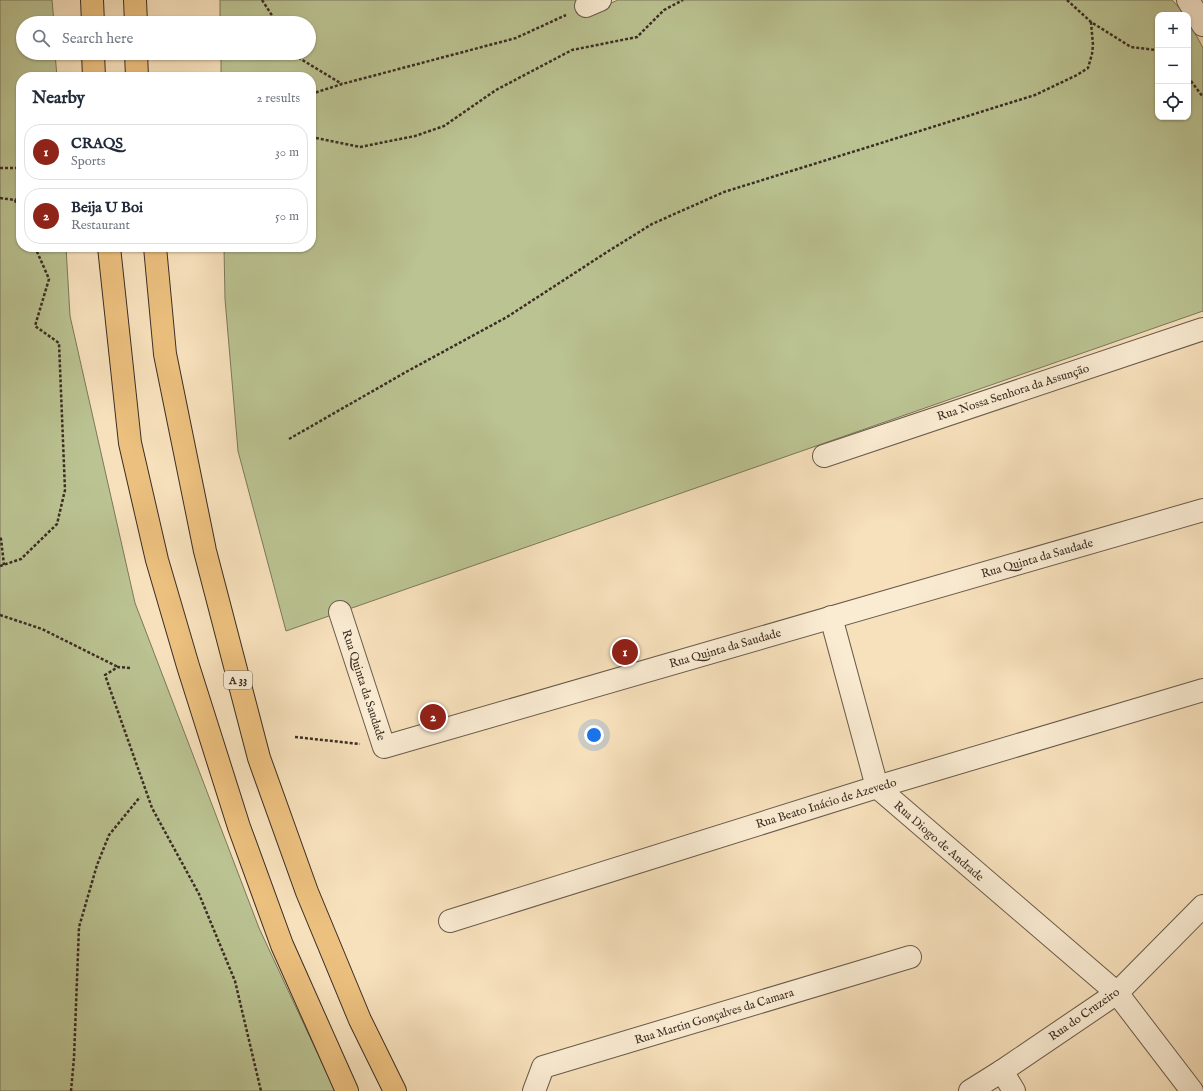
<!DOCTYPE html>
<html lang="en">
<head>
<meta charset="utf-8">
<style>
  body { margin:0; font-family:"IM FELL English",serif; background:#f6f6f7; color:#1f2937 }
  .controls { position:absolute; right:12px; top:12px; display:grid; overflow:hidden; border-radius:8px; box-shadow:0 1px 3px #0004 }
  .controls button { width:36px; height:36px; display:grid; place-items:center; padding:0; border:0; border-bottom:1px solid #e0e1e3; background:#fff; color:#1f2937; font:20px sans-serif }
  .you { position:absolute; left:594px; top:735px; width:14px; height:14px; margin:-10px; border:3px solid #fff; border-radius:50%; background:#1a73e8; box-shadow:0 0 0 6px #1a73e833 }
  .badge { display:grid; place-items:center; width:26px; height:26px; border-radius:50%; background:#8f2418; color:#fff; font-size:13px; font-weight:700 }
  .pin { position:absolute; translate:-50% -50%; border:2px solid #fff; box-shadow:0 1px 4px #0006 }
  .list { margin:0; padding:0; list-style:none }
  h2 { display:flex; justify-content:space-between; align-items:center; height:52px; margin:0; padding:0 16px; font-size:17px }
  h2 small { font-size:13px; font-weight:400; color:#747a83 }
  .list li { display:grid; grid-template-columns:26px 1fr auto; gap:12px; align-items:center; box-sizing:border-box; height:56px; margin:0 8px 8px; padding:0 8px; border:1px solid #e0e1e3; border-radius:16px }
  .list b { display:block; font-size:15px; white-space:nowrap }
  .list p { margin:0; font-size:13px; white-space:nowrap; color:#747a83 }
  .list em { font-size:13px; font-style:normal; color:#747a83 }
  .icon { flex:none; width:22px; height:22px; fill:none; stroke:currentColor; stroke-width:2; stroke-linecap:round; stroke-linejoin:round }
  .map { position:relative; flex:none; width:1203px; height:1091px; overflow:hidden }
  .search { position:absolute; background:#fff; box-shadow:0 1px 3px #0004; left:16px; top:16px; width:300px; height:44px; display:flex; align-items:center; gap:10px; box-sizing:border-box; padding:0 14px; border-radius:22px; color:#747a83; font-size:15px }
  .panel { position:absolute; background:#fff; box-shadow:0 1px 3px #0004; left:16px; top:72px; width:300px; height:180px; border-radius:16px }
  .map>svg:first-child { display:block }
  .green { fill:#bbc392; stroke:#7b785c }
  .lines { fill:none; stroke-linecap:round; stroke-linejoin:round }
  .minor-casing { stroke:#6a5b4b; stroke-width:24 }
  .highway-casing { stroke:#3b2e25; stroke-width:24 }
  .path { stroke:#3b2e25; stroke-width:2.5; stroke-dasharray:3 2; stroke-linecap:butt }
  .minor { stroke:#faecd3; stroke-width:22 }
  .highway { stroke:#ecc07e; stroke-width:22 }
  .labels { text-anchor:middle; stroke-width:3.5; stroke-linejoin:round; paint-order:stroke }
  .shield { fill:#faecd3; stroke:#746759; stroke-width:1 }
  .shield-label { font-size:11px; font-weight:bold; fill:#3b2e25 }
  .street-label { font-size:12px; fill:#3b2e25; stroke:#faecd3 }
</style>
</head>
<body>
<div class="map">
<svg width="1203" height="1091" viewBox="0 0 1203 1091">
  <rect width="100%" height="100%" fill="#f7e1bc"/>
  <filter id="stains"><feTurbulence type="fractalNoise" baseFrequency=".005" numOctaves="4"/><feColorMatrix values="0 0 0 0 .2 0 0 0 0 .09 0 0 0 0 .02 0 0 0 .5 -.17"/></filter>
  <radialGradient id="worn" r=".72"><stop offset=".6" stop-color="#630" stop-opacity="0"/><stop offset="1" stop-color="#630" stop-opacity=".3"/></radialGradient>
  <g class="green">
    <path d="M0,0H52L54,23H23V53H55L57,77H21V247H66L70,316L135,603L259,928L335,1091H0Z"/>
    <path d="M220,0H590L595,10L618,0H1172L1186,15H1158V117H1188V20L1203,48V311L286,631L238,451L225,299L224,247H311V77H221V53H309V23H220Z"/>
  </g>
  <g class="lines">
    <defs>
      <g id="minor">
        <path d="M1188,0L1203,25"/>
        <path d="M586,6L600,0"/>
        <path d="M824,456L1203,329"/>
        <path d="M340,612L384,747L1203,510"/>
        <path d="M831,617L877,787L1117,993L1192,1091"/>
        <path d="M450,921L877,787L1203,690"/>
        <path d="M1002,1071L1014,1091"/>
        <path d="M534,1091L543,1067L910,957"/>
        <path d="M970,1091L1002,1071L1117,993L1203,906"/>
      </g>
      <g id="highway">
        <path d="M92,0L93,23"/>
        <path d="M135,0L136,23"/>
        <path d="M93,53L94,77"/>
        <path d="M136,53L137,77"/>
        <path d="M109,247L130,443L157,560L188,666L239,827L282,945L347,1091"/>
        <path d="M155,247L165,354L205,551L259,758L307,892L360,1020L395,1091"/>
      </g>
    </defs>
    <use href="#minor" class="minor-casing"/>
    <use href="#highway" class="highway-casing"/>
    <g class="path">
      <path d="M262,0L277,23"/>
      <path d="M1067,0L1091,22L1131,47L1156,50L1158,52"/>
      <path d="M296,53L299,58L342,84"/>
      <path d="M1188,77L1203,97"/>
      <path d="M311,94L342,84L516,38L566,15"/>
      <path d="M311,137L360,147L415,136L444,126L496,90L572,50L637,37L664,10L683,0"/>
      <path d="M0,168H21"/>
      <path d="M0,198L15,200L21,197"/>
      <path d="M15,200L21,215"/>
      <path d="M289,439L406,372L507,317L607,252L652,224L724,192L1035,95L1077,75L1088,68L1092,54L1093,45L1091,22"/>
      <path d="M0,538L1,539L4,565"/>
      <path d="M0,566L21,559L57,524L65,490L59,343L35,326L49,279L35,247"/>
      <path d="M0,615L42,629L118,667"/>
      <path d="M130,668L118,667L105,675L152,808L199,894L235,981L261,1091"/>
      <path d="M295,737L360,744"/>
      <path d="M71,1091L74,1058L79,927L97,865L109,835L140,797"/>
    </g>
    <use href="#minor" class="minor"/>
    <use href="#highway" class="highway"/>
  </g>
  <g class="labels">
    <rect class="shield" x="224" y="671" width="28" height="18" rx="3"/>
    <g class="shield-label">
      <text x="238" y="684">A 33</text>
    </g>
    <g class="street-label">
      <text transform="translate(1013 392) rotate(-18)" y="4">Rua Nossa Senhora da Assunção</text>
      <text transform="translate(1037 558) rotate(-16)" y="4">Rua Quinta da Saudade</text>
      <text transform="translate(725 648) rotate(-16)" y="4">Rua Quinta da Saudade</text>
      <text transform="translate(364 685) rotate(72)" y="4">Rua Quinta da Saudade</text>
      <text transform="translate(826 803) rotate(-17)" y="4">Rua Beato Inácio de Azevedo</text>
      <text transform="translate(939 841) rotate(41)" y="4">Rua Diogo de Andrade</text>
      <text transform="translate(1084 1014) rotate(-35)" y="4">Rua do Cruzeiro</text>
      <text transform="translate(714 1016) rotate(-17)" y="4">Rua Martin Gonçalves da Camara</text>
    </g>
  </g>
  <rect width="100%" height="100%" filter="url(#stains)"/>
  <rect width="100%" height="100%" fill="url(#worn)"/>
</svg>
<div class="controls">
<button>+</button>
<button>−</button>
<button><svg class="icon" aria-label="locate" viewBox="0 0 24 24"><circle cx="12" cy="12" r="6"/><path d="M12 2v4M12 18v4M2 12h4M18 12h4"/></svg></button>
</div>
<div class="you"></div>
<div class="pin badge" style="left:625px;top:652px">1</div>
<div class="pin badge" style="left:433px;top:717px">2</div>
<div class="search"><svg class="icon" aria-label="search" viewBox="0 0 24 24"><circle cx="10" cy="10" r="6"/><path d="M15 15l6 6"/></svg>Search here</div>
<section class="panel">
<h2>Nearby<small>2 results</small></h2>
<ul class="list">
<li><span class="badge">1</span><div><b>CRAQS</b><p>Sports</p></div><em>30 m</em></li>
<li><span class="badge">2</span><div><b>Beija U Boi</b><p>Restaurant</p></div><em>50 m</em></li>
</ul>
</section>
</div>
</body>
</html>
